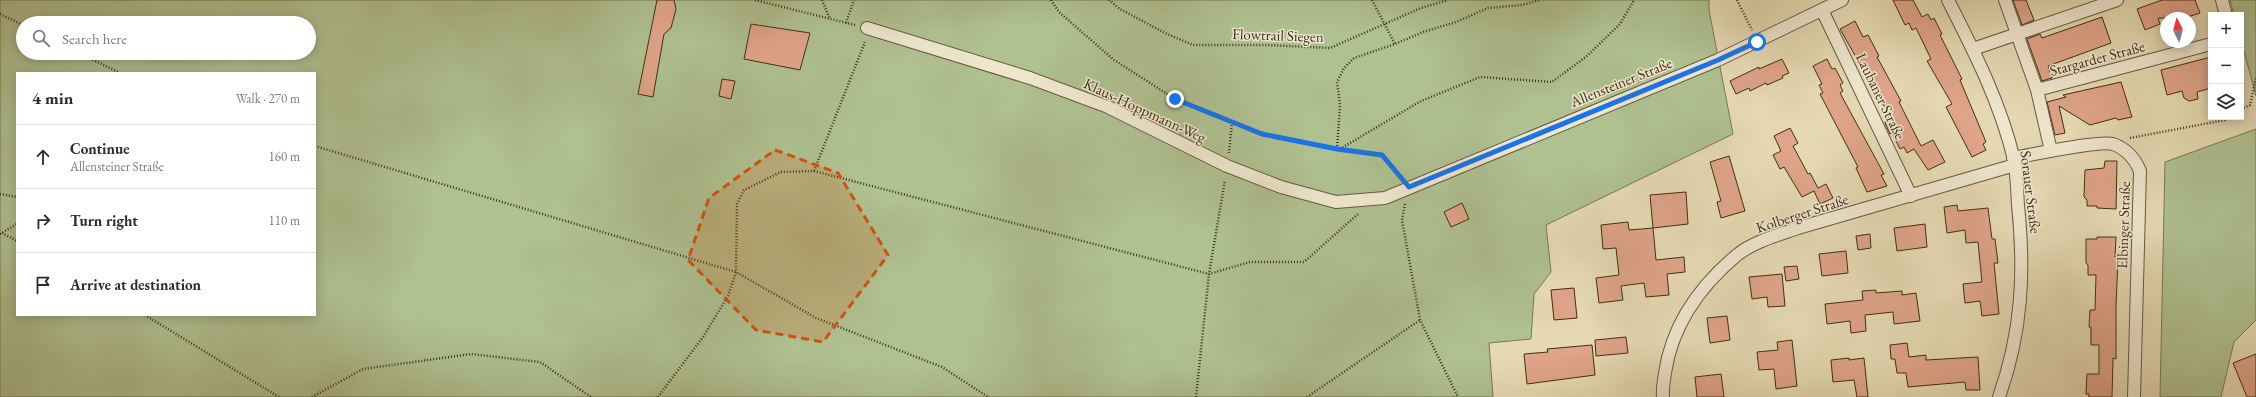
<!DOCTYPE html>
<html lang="en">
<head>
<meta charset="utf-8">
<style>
  body { margin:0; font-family:"EB Garamond",serif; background:#f7f7f7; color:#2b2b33 }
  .controls { position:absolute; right:12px; top:12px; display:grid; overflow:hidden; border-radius:0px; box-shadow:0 2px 10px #0003 }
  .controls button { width:36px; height:36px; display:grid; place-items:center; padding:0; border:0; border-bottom:1px solid #e1e1e2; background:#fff; color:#2b2b33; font:20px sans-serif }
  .compass { position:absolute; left:2160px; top:12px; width:36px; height:36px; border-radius:50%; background:#fff; box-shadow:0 2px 10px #0003; rotate:354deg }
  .stop { position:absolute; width:12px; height:12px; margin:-9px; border:3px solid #1a73e8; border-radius:50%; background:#fff }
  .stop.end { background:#1a73e8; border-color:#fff; box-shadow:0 1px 4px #0008 }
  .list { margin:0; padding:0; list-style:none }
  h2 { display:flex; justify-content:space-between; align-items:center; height:52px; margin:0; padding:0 16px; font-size:17px }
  h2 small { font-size:13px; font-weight:400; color:#7c7c81 }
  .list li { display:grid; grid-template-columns:26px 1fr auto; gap:12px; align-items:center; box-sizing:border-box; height:64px; padding:0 16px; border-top:1px solid #e1e1e2 }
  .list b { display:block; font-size:15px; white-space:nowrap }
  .list p { margin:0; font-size:13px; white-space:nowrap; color:#7c7c81 }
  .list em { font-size:13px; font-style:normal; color:#7c7c81 }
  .icon { flex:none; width:22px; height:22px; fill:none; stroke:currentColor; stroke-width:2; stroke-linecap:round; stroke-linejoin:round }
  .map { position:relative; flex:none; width:2256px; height:397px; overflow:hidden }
  .search { position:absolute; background:#fff; box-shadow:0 2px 10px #0003; left:16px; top:16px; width:300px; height:44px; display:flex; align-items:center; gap:10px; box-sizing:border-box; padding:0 14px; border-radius:22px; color:#7c7c81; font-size:15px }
  .panel { position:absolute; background:#fff; box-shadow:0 2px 10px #0003; left:16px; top:72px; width:300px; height:244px; border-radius:0px }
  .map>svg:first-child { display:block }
  .green { fill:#afc091; stroke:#787756; fill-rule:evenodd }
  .building { fill:#dfa489; stroke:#402e1a }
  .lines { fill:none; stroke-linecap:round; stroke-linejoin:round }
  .street-casing { stroke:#695940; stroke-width:14 }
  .path { stroke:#402e1a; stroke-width:2.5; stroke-dasharray:1 2; stroke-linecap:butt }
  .street { stroke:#eee6ce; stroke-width:12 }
  .route { stroke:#1a73e8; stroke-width:5 }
  .marked { fill:#cf530e; fill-opacity:0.2; stroke:#cf530e; stroke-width:3; stroke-dasharray:8 5; stroke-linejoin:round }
  .labels { text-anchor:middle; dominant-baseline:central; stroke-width:3; stroke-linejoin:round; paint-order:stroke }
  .street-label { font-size:15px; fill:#402e1a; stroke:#eee6ce }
</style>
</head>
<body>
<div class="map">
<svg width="2256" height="397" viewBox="0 0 2256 397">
  <rect width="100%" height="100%" fill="#e5d9b3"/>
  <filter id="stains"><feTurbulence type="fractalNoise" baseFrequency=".005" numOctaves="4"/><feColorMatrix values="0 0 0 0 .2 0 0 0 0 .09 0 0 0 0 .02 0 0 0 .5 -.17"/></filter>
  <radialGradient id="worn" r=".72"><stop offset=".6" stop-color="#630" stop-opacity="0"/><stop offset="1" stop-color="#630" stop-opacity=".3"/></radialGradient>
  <path class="green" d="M0 0H1709V10L1733 134 1546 225 1551 272 1534 294 1531 339 1489 343 1493 397H0ZM23 23H309V53H23ZM17 73H315V315H17Z
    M2230 0H2256V96L2241 40V15H2234Z
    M2256 129V320L2234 342 2221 397H2160L2165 162Z"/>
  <path class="building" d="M657 0H674L676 9 671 28 664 34 653 97 638 94Z
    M1893 0H1913L1922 17 1928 14 1931 20 1934 18 1942 34 1940 35 1962 79 1960 80 1986 142 1983 144 1986 150 1972 157 1946 107 1952 104 1927 61 1931 59 1916 28 1912 30 1909 23 1905 25Z
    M2013 0H2026L2034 20 2022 25Z
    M2162 0H2195L2200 13 2184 18H2158L2160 24 2145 30 2137 9Z
    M2102 17 2111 43 2048 66 2052 78 2042 81 2027 39 2040 34 2042 38Z
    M1855 21 1863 37 1868 35 1879 56 1877 57 1901 101 1899 102 1921 146 1933 140 1945 162 1928 170 1914 149 1907 153 1904 147 1900 149 1892 133 1890 134 1885 123 1889 115 1840 29Z
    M751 24 810 33 800 70 744 59Z
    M2211 57V88L2197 92 2198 99 2189 101 2184 98 2182 91 2167 95 2161 70Z
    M1782 59 1789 73 1782 76 1783 78 1767 85 1766 83 1750 91 1749 88 1736 94 1730 81 1759 67V69Z
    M1827 59 1832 69 1835 68 1843 83 1840 85 1843 91 1840 93 1884 174 1881 175 1887 186 1867 192 1856 168 1858 167 1820 94 1823 93 1819 85 1822 84 1813 66Z
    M722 79 735 81 731 99 719 96Z
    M2121 82 2132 117 2118 120 2116 118 2090 125 2059 106 2065 133 2055 135 2047 102 2066 97 2063 95Z
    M1790 128 1798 143 1793 146 1808 174 1810 173 1818 188 1826 184 1833 198 1820 204 1814 191 1802 197 1784 167 1780 169 1773 155 1781 151 1774 136Z
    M1729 156 1745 211 1721 218 1717 202 1721 201 1710 162Z
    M2105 161H2117L2116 209 2097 208V206H2087V200L2084 197 2085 170 2104 168Z
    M1686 192 1688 224 1653 228 1656 260 1684 257 1685 272 1667 274 1669 295 1646 297 1644 283 1621 286 1623 300 1599 303 1596 278 1619 275 1616 248 1603 249 1601 225 1628 222 1629 230 1653 228 1650 195Z
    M1462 203 1469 219 1451 227 1444 212Z
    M1957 205 1958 211 1988 208 1992 239H1995L1998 263H1994L1999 314 1982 316 1980 301 1965 303 1963 284 1982 282 1978 242 1966 243 1965 230 1947 233 1944 207Z
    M1925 224 1927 247 1897 251 1894 228Z
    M1870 234 1871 248 1858 250 1856 236Z
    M2097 237H2116L2115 257 2118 258 2116 307V359L2113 358 2112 397H2089V394H2086L2087 374H2099V345H2091V327H2089L2090 310H2095L2096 275H2088V265L2086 263V239H2097Z
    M1846 251 1848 273 1822 276 1819 254Z
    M1797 266 1799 279 1786 281 1784 267Z
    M1782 274 1785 306 1768 307 1767 297 1752 299 1749 277Z
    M1574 288 1577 318 1554 320 1551 290Z
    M1876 290V293L1902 291V295L1916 293 1920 321 1894 324 1893 312 1865 315 1866 331 1851 333 1850 321 1827 324 1825 304 1863 300 1862 291Z
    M1727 316 1730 340 1710 343 1707 318Z
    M1626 337 1628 353 1596 356 1595 340Z
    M1792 340 1797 386 1776 389 1774 369 1759 370 1757 352 1778 350 1777 342Z
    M1907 343 1909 357 1926 355V360L1978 357 1980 390H1966L1965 382 1908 387 1906 373H1897L1895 359H1891L1890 345Z
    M1592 345 1595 375 1527 384 1524 354 1548 352 1547 349Z
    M2256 354V397H2247L2233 363Z
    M1849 358V360L1864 358 1868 397H1857L1854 380 1833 382 1831 360Z
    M1721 374 1724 397H1697L1695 377Z"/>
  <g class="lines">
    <g class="street-casing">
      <path id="street" d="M1948 0C1974 51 2001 104 2014 160 2017 175 2017 190 2018 205 2025 273 2022 332 1999 397
        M2005 0 2037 90 2051 151
        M2222 0 2226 15
        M1822 10 1911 196
        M867 28 1030 78 1108 107 1227 166 1281 187 1336 202 1385 198 1718 60 1842 0
        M1973 49 2117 0
        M2037 90 2211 44
        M2013 158C2032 155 2099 140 2113 144 2127 149 2135 159 2140 171L2134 397
        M1663 397C1662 389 1664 381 1665 373 1672 325 1700 286 1737 255 1753 242 1778 235 1798 228L2015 165"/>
    </g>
    <path class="path" d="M755 0 855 25
      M822 0 830 19
      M1051 0 1059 12 1114 60 1175 99 1262 134 1337 149 1382 155 1400 177
      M1109 0 1120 9 1165 33 1193 45H1268L1330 48 1421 8 1448 0
      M1372 0 1395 44
      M1737 0 1752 30
      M0 14 23 25
      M846 23 854 0
      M79 53 120 73
      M2241 109 2250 105 2256 78
      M2130 138 2225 120 2229 117
      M315 146 736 272 816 318 942 367 988 397
      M1337 149 1340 105 1337 82 1344 68 1354 58 1395 44 1423 32 1456 22 1488 8 1522 5 1540 0
      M1340 149 1421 101 1480 77 1552 82 1587 56 1620 24 1634 0
      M1229 153 1232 122
      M814 171 865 42
      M0 194 17 197
      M1405 204 1402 220 1420 320 1458 397
      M2 233 17 241
      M0 234 17 224
      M145 315 279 397
      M312 397 363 369 471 354 540 362 591 397
      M658 397 703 337 728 296 736 272 737 204 744 190 781 172 814 171 1209 274 1250 262H1304L1358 214
      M1196 397 1209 274 1225 180
      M1307 397 1420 320"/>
    <use href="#street" class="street"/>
  </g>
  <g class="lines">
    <path class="route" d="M1175 99 1262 134 1337 149 1382 155 1409 187 1718 60 1757 42"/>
  </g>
  <path class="marked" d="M775 150 838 173 888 255 823 342 756 330 688 260 709 198Z"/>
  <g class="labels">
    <g class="street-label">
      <text transform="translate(1278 35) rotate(2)">Flowtrail Siegen</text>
      <text transform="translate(2097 58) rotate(-15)">Stargarder Straße</text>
      <text transform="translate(1621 82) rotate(-22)">Allensteiner Straße</text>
      <text transform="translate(1881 96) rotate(64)">Laubaner Straße</text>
      <text transform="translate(1145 110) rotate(25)">Klaus-Hoppmann-Weg</text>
      <text transform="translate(2031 192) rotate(83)">Sorauer Straße</text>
      <text transform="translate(1802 213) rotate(-18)">Kolberger Straße</text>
      <text transform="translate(2123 225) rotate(-88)">Elbinger Straße</text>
    </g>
  </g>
  <rect width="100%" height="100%" filter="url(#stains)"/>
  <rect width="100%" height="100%" fill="url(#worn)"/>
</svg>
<div class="controls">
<button>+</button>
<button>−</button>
<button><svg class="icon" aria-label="layers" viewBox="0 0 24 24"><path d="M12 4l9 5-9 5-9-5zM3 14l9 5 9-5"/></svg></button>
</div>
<svg class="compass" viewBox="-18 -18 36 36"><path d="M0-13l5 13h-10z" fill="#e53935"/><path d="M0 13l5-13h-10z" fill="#7c7c81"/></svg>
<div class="stop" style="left:1757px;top:42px"></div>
<div class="stop end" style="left:1175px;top:99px"></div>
<div class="search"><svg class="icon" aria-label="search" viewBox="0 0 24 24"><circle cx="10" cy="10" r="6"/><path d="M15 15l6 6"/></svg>Search here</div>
<section class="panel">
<h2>4 min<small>Walk · 270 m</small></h2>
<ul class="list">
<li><svg class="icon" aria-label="ahead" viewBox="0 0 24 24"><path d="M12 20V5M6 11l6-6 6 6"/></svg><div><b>Continue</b><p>Allensteiner Straße</p></div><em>160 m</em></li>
<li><svg class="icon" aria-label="right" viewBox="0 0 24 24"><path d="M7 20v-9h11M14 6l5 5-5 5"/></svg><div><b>Turn right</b></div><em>110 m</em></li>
<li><svg class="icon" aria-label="arrive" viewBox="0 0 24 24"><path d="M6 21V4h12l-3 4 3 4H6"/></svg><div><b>Arrive at destination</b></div></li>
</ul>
</section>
</div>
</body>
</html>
